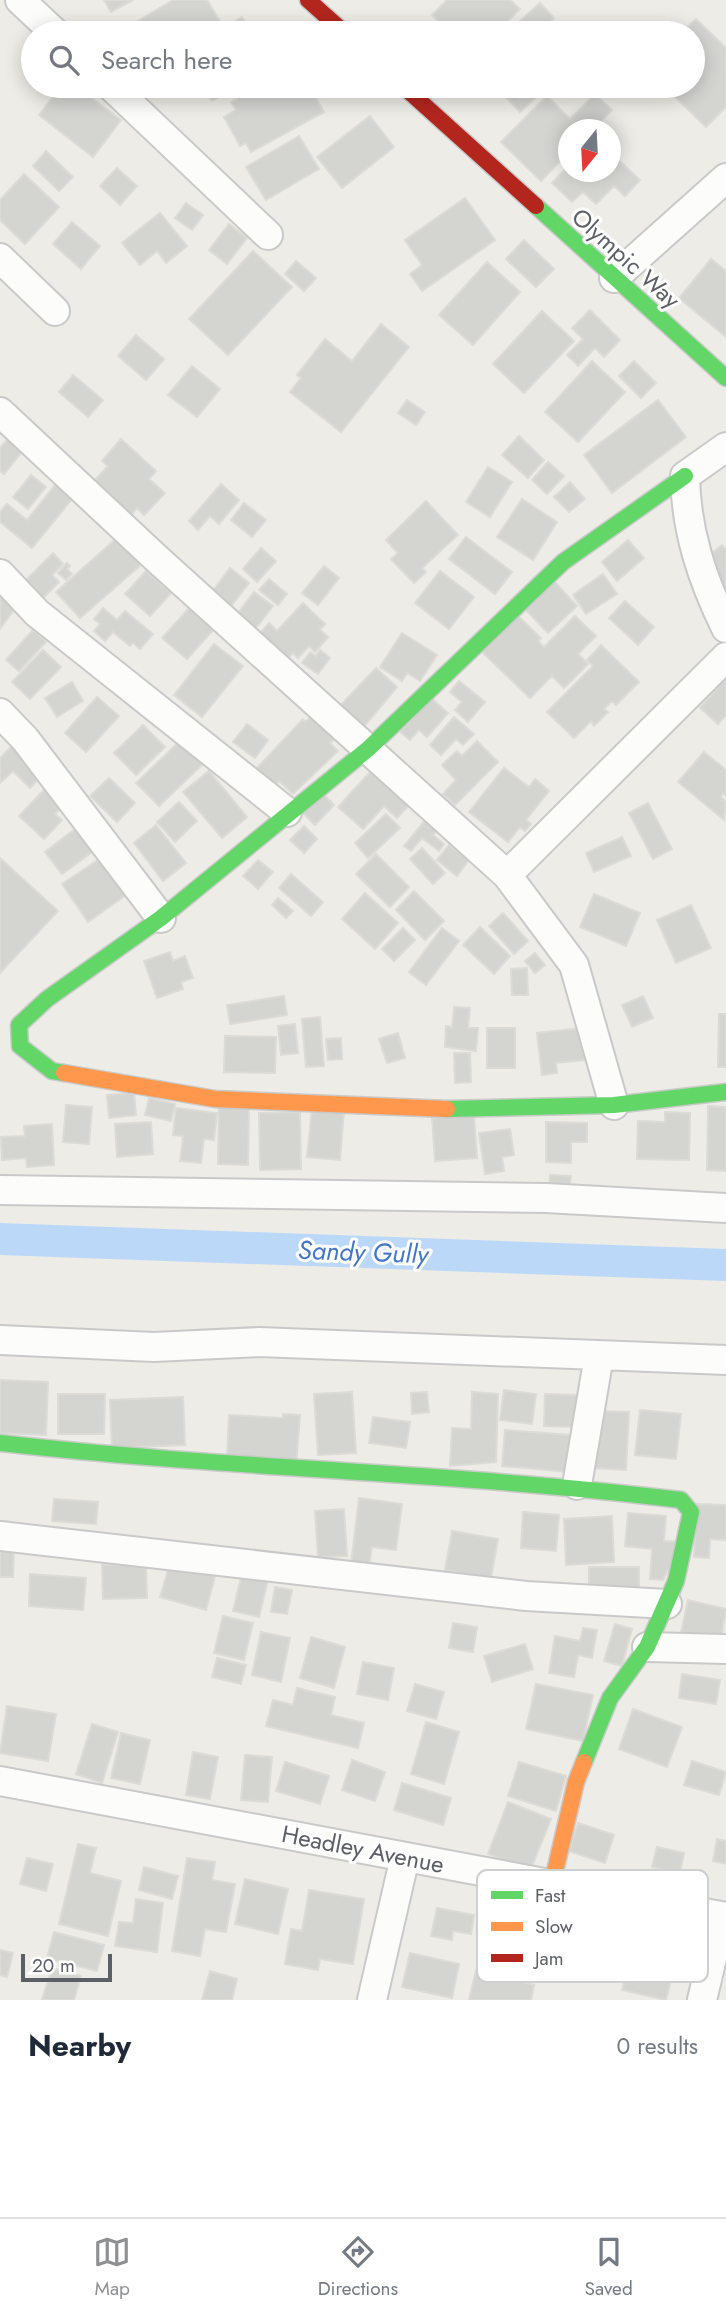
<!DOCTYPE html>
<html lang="en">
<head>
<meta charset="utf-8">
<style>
  body { margin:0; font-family:Jost,sans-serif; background:#f6f6f7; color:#1f2937 }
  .compass { position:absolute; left:558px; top:119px; width:63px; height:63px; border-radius:50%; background:#fff; box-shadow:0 4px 18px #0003; rotate:198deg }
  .scale { position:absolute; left:21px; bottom:18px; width:91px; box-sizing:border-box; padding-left:7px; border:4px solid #5c5f65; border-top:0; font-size:19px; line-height:24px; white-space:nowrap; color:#5c5f65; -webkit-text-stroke:5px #fff; paint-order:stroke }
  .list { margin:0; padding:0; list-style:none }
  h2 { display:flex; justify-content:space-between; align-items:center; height:91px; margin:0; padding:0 28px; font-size:30px }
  h2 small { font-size:23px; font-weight:400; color:#747a83 }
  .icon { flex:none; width:38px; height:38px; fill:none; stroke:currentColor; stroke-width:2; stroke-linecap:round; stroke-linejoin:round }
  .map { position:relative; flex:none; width:726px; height:2000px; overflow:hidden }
  .search { position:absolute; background:#fff; box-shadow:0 4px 18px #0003; left:21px; right:21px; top:21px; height:77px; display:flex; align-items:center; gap:18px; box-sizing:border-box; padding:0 24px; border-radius:38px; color:#747a83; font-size:26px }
  .sheet { height:217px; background:#fff }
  nav { display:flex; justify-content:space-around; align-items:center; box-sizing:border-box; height:98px; border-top:2px solid #e0e1e3; background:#fff; font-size:19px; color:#747a83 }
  nav a { display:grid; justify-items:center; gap:4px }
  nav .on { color:#8f9092 }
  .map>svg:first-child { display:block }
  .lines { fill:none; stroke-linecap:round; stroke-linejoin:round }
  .canal { stroke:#bbd8f8; stroke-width:32 }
  .building { fill:#d4d4d1; stroke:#dcdbd6; stroke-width:2 }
  .street-casing { stroke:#cac9c9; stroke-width:32 }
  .fast-casing { stroke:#c9cac9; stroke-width:19 }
  .slow-casing { stroke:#c9cac9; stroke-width:19 }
  .jam-casing { stroke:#c9cac9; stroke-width:19 }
  .street { stroke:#fcfcfb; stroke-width:28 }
  .fast { stroke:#63d668; stroke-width:16 }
  .slow { stroke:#ff974d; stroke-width:16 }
  .jam { stroke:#b3261e; stroke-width:16 }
  .labels { text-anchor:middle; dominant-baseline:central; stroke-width:6; stroke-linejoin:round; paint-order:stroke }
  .street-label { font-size:24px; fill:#5c5f65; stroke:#fff }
  .water-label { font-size:26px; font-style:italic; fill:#4376c7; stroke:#fff }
  .key { fill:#fff; stroke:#cecfd1; stroke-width:2 }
  .key-label { font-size:19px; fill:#5c5f65 }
</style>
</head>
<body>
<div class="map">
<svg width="726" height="2000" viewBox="0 0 726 2000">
  <rect width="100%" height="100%" fill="#edece7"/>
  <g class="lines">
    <path class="canal" d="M0 1239 726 1265"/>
  </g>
  <path class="building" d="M104 0H133L111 12Z
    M173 0H207L227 33H125L123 30Z
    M447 0H510L520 9 496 33H450L432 15Z
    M540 3 554 18 539 33H507Z
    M242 17 252 33H217Z
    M696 19 726 48V107L706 127 664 86H693V33H681Z
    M61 86H75L121 120 93 157 39 115Z
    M202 86H235L212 101Z
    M260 86H309L324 112 251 152 246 143 240 146 224 117 236 110 231 102Z
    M495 86H548L520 112Z
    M595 94 612 110 592 130H568V153L541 181 501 142 547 96 570 119Z
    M370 116 394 147 342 188 317 157Z
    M299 136 319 169 266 200 246 167Z
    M46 151 73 177 59 191 33 166Z
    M610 152 640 180 625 196 614 186 596 204 583 192 572 202 552 183 568 166V172H610Z
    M117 168 137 186 120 205 100 186Z
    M24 174 59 207 25 244 0 220V200Z
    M465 198 495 240 422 291 410 274 422 265 405 240Z
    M186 203 203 215 192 230 175 218Z
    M160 213 187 246 166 263 157 251 140 265 122 243Z
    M72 222 100 246 81 269 53 244Z
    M229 224 247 238 227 264 209 250Z
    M524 240 554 269 536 287 506 259Z
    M253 251 292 287 228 355 189 319Z
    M711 259 726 271V337L679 298Z
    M296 261 316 278 304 291 285 274Z
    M487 262 520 292 473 345 439 315Z
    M590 310 620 340 604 357 595 348 578 366 567 355 583 339 572 328Z
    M542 311 574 341 524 393 493 364Z
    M381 324 409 347 341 432 290 392 301 378 297 375 325 339 352 361Z
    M136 335 164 359 146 380 118 356Z
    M592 361 625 392 578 442 545 412Z
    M634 361 656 383 641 398 619 376Z
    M192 366 220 389 197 417 168 395Z
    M73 375 103 400 88 417 59 392Z
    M407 400 425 412 416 425 398 413Z
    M658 400 686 437 612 493 584 455Z
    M11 435 25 448 4 474 0 471V448Z
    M519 436 544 460 528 478 502 455Z
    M121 439 156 471 149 479 165 493 144 515 137 508 129 518 91 484 108 466 102 461Z
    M548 462 564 476 547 494 532 480Z
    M488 467 512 482 490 517 466 502Z
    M31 475 46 487 28 509 13 497Z
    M60 479 77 493 32 548 0 522V512L7 504 27 520Z
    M570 482 585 499 569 512 554 497Z
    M221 484 239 500 219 524 210 516 198 530 189 521Z
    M522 499 557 522 533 560 497 537Z
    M426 501 458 535 422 568 426 572 414 583 391 559 398 553 386 540Z
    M244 503 266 520 252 537 231 520Z
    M466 537 512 572 495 594 449 559Z
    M117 538 141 565 80 618 56 592Z
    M628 540 644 558 617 581 602 562Z
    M722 545 726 550V593L719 599 701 562Z
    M261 548 276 561 257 582 243 569Z
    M53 553 63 564 52 575 59 582 41 600 23 583Z
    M67 563 70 566 67 569 72 574 66 580 58 573Z
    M324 566 339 578 318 605 302 593Z
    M230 568 249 583 228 610 209 596Z
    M146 571 171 593 150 616 125 594Z
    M440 571 474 597 449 629 415 603Z
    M603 574 617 594 586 614 573 595Z
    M269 579 287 594 278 605 259 590Z
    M552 579 577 606 548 633 523 607Z
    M0 586 20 601 0 629Z
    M254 592 273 606 256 628 237 614Z
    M625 601 654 627 638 645 609 618Z
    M303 603 325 624 320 630 328 637 315 652 309 646 298 658 293 653 284 662 254 640 269 623 277 631Z
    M191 606 215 628 187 659 162 638Z
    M103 608 117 620 125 611 153 634 140 649 133 643 130 646 113 632 105 641 94 631 100 624 94 619Z
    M518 616 541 638 538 641 544 647 575 616 596 636 578 654 588 664 564 688 552 676 530 698 482 652Z
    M33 630 46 642 19 671 6 660Z
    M402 633 437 655 420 681 407 673 402 681 380 667Z
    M214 644 243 666 202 717 174 695Z
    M601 645 639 682 616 705 612 701 604 709 608 712 594 726 591 721 574 738 547 712 593 666 587 660Z
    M43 650 61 667 30 699 12 682Z
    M320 650 330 658 318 674 302 663 310 652 316 656Z
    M376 668 397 687 362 729 339 707Z
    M726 678V715L718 724 700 708Z
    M459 681 485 702 468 722 455 710 462 702 450 692Z
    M72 682 83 701 57 717 45 698Z
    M97 697 119 716 86 752 65 733Z
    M431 698 448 713 427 737 419 730 410 740 400 732Z
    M316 712 339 734 330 743 338 751 293 794 279 781 273 787 255 770 303 719 305 722Z
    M454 717 474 734 463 745 456 739 441 755 430 745Z
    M247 724 268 740 255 758 233 742Z
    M143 725 165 747 136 775 114 753Z
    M181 740 203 764 159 806 136 783Z
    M477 741 498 762 455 805 443 794 456 780 442 765 457 751 462 756Z
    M14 744 44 773 30 788 13 771 0 783V758Z
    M704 752 726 770V796L723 794 721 797 726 802 724 820 678 782Z
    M374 768 412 802 397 818 384 806 363 829 338 807Z
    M504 768 529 787 535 779 549 791 526 820 531 824 525 831 520 827 508 842 469 812Z
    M209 771 247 817 222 838 183 792Z
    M109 778 135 803 117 822 90 796Z
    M44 790 61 807 55 814 62 820 44 839 19 816Z
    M321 792 334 805 315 825 302 812Z
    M179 802 197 821 175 842 157 822Z
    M648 803 672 849 653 859 629 813Z
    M386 814 400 828 368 858 355 843Z
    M426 819 438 829 433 835 444 844 439 851 422 838 411 851 404 846Z
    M156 825 186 863 163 881 134 843Z
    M79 826 96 849 62 874 45 852Z
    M304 826 317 839 304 853 290 840Z
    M622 837 631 856 594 872 586 853Z
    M449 845 469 860 457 876 437 860Z
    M422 848 445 873 433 884 410 859Z
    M376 854 409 887 390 907 356 874Z
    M0 858 58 911 0 973Z
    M101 858 126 895 88 922 62 884Z
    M258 860 273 872 258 889 243 876Z
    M291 874 323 902 311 916 279 888Z
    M414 891 444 921 425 940 396 910Z
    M365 893 398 923 375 949 342 919Z
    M594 894 640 913 626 946 580 927Z
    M278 898 293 911 286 918 272 905Z
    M691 905 711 948 676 963 657 920Z
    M503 913 528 941 514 954 489 926Z
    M480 927 510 956 494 974 463 945Z
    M403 928 415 940 394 961 382 949Z
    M442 928 459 941 426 985 409 972Z
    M170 952 173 961 185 956 193 978 181 982 183 989 157 998 144 961Z
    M535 953 545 965 535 973 525 961Z
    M527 968 528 995H512L511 969Z
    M284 996 287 1015 230 1024 227 1005Z
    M643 996 653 1018 632 1027 622 1005Z
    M454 1007 470 1008 468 1028H478L476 1051 445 1047 446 1026 452 1027Z
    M719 1014H726V1067H718Z
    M320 1017 324 1066 306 1067 302 1019Z
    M295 1024 298 1053 281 1055 278 1026Z
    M487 1028H515V1068H487Z
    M582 1028 585 1060 556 1063 557 1073 542 1075 537 1033Z
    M398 1033 405 1058 387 1063 379 1039Z
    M225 1036 276 1037 275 1073 224 1072Z
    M341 1038 342 1059 328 1060 326 1039Z
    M454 1053H470L471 1082 455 1083Z
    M134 1093 136 1115 109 1118 107 1095Z
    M149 1098 175 1104 171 1121 145 1115Z
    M66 1105 92 1107 89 1144 63 1142Z
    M708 1106 726 1107V1171L707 1170Z
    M219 1107 249 1108 248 1165 218 1164Z
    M176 1108 217 1113 214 1140 204 1139 201 1163 180 1161 183 1136 173 1135Z
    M312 1108 344 1111 340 1160 307 1157Z
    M300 1112 301 1169 260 1170 259 1113Z
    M665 1112 690 1113 689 1160 637 1159 638 1121 665 1122Z
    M474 1116 477 1158 435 1161 432 1118Z
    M151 1122 153 1154 117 1157 115 1124Z
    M546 1122 587 1123V1142H571V1163L546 1162Z
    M52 1124 54 1165 27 1167 26 1158 2 1160 1 1137 25 1136 24 1126Z
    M510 1129 514 1155 502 1157 504 1171 485 1174 479 1133Z
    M550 1175 571 1176 569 1191 549 1190Z
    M0 1380 48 1382 46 1435 0 1433Z
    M504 1390 536 1394 532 1424 500 1420Z
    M352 1392 356 1453 318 1455 314 1394Z
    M427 1392 429 1412 412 1414 411 1393Z
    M472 1392 498 1394 496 1462 450 1466 452 1428 471 1429Z
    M58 1394H105L104 1434H58Z
    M545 1394 581 1395 580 1427 544 1426Z
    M183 1397 185 1445 112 1448 110 1400Z
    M640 1410 681 1414 676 1459 635 1455Z
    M595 1411 629 1412 626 1470 592 1468Z
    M283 1414 300 1415 296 1466 227 1457 229 1415 283 1418Z
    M373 1417 410 1422 406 1448 369 1443Z
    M505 1430 571 1435 568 1472 502 1466Z
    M359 1498 402 1504 396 1550 372 1547 369 1566 351 1564Z
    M54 1499 98 1502 96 1524 52 1521Z
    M697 1504 726 1505V1540L710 1539 709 1558 694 1557Z
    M344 1509 347 1556 318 1557 315 1511Z
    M523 1512 559 1515 556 1551 521 1548Z
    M628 1513 666 1516 664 1541 682 1542 663 1580 650 1579 652 1549 625 1546Z
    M612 1516 614 1562 566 1565 564 1519Z
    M452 1531 498 1539 491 1578 445 1570Z
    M0 1548 14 1549 13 1577H0Z
    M170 1563 215 1576 206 1610 160 1597Z
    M102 1565H146L147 1598 103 1599Z
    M589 1567H639V1590H589Z
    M242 1573 268 1580 259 1617 233 1611Z
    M30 1574 86 1578 83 1610 29 1606Z
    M275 1587 292 1590 287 1614 271 1612Z
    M688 1600 726 1609 720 1646 680 1637Z
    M223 1616 253 1623 244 1660 214 1653Z
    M453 1623 477 1627 473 1652 449 1648Z
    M615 1624 632 1629 622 1666 604 1661Z
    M583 1628 597 1630 592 1658 578 1655 574 1677 549 1673 555 1636 580 1641Z
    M261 1632 290 1638 281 1682 252 1675Z
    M311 1637 345 1647 334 1688 300 1678Z
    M525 1644 533 1669 492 1682 484 1656Z
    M217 1658 246 1665 241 1684 212 1677Z
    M363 1662 394 1668 388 1700 357 1694Z
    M682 1674 720 1680 716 1704 679 1698Z
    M415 1684 444 1692 436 1719 407 1711Z
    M536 1684 593 1695 583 1741 526 1729Z
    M297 1688 335 1697 331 1715 364 1723 358 1748 266 1726 273 1700 293 1705Z
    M7 1706 56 1714 48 1761 0 1753Z
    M633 1709 682 1727 667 1767 619 1749Z
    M426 1722 459 1732 444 1784 411 1774Z
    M92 1724 118 1732 102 1783 76 1774Z
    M121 1733 150 1740 140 1784 111 1778Z
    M193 1752 218 1757 210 1799 186 1795Z
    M245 1755 272 1757 268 1802 241 1800Z
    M352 1760 385 1772 375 1801 342 1790Z
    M692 1761 726 1772 719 1795 684 1785Z
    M285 1762 329 1776 320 1804 276 1791Z
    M519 1762 566 1776 556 1811 508 1796Z
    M402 1783 451 1798 443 1825 394 1810Z
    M508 1802 551 1819 530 1871 488 1854Z
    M578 1823 614 1835 605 1863 569 1851Z
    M717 1839 726 1841V1864L713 1861Z
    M78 1844 96 1848 90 1873 121 1881 108 1936 59 1924Z
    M657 1847 684 1853 680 1873 652 1867Z
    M27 1858 53 1864 46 1891 20 1884Z
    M187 1858 215 1862 212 1880 235 1884 226 1932 205 1929 200 1956 172 1951Z
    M144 1867 178 1876 172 1899 139 1890Z
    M245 1879 288 1889 278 1934 235 1924Z
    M309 1890 364 1899 353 1964 320 1959 318 1970 285 1964 291 1929 302 1931Z
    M136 1899 163 1903 157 1952 115 1946 119 1922 133 1923Z
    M437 1908 474 1915 471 1934 453 1931 452 1940 431 1936Z
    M54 1932 104 1945 97 1971 47 1958Z
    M637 1934 680 1945 666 2000 622 1990Z
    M0 1950 13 1953 7 1977 0 1975Z
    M410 1953 459 1964 452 1998 402 1987Z
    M52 1968 81 1976 74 2000H42Z
    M476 1970 534 1985 531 2000H469Z
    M210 1971 237 1979 232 2000H202Z"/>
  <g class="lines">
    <g class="street-casing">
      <path id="street" d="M20 0 55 33
        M111 86 268 235
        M0 258 55 311
        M614 278 726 178
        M0 412 156 558 507 875
        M726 447 685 476C686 531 702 579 726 628
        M0 574 37 613 287 812
        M0 713 25 739 161 918
        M614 1105 574 965 507 875 726 657
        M0 1190 546 1198 726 1208
        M0 1340 154 1347 259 1342 726 1360
        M577 1485 599 1356
        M0 1536 526 1596 667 1604
        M647 1647 726 1649
        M0 1781 726 1917
        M372 2000 405 1857
        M702 2000 722 1916"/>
    </g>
    <g class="fast-casing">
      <path id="fast" d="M536 206 726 378
        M64 1073 52 1071 20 1046 19 1025 47 999 161 918 368 749 563 562 685 476
        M447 1109 614 1105 726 1092
        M0 1443C226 1469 455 1472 681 1500L691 1512 676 1581 647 1647 610 1698 584 1762"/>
    </g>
    <g class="slow-casing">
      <path id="slow" d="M64 1073 215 1099 447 1109
        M552 1884 576 1782 584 1762"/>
    </g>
    <g class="jam-casing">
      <path id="jam" d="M308 0 345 33
        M403 86 536 206"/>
    </g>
    <use href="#street" class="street"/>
    <use href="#fast" class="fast"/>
    <use href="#slow" class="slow"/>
    <use href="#jam" class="jam"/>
  </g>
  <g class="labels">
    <g class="street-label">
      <text transform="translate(626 258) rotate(42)">Olympic Way</text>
      <text transform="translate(363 1849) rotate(11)">Headley Avenue</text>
    </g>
    <g class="water-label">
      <text transform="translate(363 1252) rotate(2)">Sandy Gully</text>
    </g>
  </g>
  <rect x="477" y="1870" width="231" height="112" rx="10" class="key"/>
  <rect x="491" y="1891" width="32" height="8" fill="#63d668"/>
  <rect x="491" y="1922" width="32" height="9" fill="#ff974d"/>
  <rect x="491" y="1954" width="32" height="8" fill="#b3261e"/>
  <g class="key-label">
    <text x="535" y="1902">Fast</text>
    <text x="535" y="1933">Slow</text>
    <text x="535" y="1965">Jam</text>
  </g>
</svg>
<svg class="compass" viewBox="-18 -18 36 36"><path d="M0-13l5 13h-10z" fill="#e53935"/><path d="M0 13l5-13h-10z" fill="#747a83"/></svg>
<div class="scale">20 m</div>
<div class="search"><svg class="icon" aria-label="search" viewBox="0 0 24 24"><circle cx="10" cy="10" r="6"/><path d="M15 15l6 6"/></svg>Search here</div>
</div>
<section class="sheet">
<h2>Nearby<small>0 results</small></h2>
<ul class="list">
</ul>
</section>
<nav>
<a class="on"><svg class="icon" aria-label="map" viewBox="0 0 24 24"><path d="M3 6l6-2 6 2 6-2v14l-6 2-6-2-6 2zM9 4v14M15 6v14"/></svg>Map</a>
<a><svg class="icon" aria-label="directions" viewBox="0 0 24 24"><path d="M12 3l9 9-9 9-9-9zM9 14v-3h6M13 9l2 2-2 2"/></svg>Directions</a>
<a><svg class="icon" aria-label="saved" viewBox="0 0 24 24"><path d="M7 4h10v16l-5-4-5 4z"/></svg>Saved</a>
</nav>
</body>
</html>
